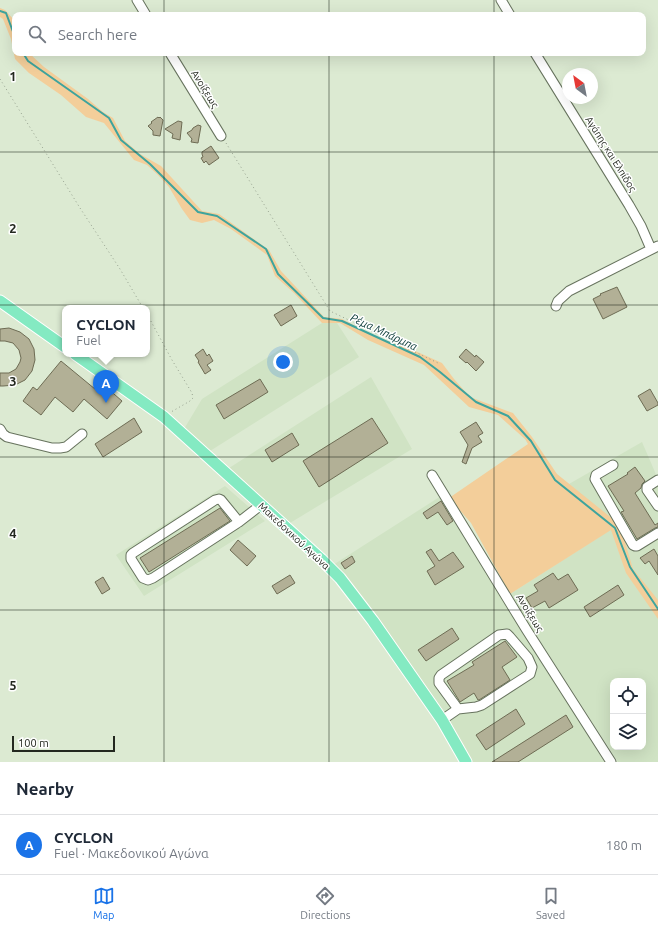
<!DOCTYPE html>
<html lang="en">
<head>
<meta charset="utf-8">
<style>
  body { margin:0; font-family:Ubuntu,sans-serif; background:#f2f2f3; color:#1f2937 }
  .controls { position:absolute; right:12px; bottom:12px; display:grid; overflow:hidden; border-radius:8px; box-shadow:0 4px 16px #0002 }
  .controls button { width:36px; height:36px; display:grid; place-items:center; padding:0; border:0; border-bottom:1px solid #e0e1e3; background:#fff; color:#1f2937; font:20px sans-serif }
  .compass { position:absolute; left:562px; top:68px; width:36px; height:36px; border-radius:50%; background:#fff; box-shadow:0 4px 16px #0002; rotate:328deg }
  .scale { position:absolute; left:12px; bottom:10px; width:103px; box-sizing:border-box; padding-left:4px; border:2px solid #23281f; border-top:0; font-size:11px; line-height:14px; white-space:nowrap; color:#23281f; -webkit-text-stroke:3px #fff; paint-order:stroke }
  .you { position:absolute; left:283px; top:362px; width:14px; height:14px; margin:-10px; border:3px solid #fff; border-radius:50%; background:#1a73e8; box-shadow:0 0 0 6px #1a73e833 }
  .badge { display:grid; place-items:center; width:26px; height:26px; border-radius:50%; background:#1a73e8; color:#fff; font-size:13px; font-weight:700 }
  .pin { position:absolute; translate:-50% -33px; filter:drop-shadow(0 1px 2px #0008) }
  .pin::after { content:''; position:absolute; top:21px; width:14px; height:12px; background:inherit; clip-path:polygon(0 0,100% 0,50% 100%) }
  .popup { position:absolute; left:62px; top:305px; width:88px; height:52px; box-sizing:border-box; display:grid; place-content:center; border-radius:8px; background:#fff; filter:drop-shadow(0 1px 3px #0005); font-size:13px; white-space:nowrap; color:#747a83 }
  .popup b { font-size:15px; color:#1f2937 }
  .popup::after { content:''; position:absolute; left:50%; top:100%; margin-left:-8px; border:8px solid transparent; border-top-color:#fff }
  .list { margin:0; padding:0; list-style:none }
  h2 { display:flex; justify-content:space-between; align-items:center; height:52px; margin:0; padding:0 16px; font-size:17px }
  h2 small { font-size:13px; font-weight:400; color:#747a83 }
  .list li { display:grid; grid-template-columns:26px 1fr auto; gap:12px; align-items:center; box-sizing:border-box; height:60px; padding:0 16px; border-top:1px solid #e0e1e3 }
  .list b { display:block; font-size:15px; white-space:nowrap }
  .list p { margin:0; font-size:13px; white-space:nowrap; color:#747a83 }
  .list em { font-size:13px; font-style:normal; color:#747a83 }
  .icon { flex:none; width:22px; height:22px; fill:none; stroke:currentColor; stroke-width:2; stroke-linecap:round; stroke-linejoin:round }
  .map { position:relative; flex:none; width:658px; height:762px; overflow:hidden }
  .search { position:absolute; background:#fff; box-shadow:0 4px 16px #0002; left:12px; right:12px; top:12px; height:44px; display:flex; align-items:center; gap:10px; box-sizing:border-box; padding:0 14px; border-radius:8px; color:#747a83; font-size:15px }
  .sheet { height:112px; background:#fff }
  nav { display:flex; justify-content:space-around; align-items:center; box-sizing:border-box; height:56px; border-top:1px solid #e0e1e3; background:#fff; font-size:11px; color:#747a83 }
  nav a { display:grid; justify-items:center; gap:2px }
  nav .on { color:#1a73e8 }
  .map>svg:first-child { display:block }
  .built { fill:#d0e3c4; fill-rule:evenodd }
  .green { fill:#f3ce9a }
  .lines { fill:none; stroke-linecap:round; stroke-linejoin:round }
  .stream { stroke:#3ea49d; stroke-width:2 }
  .building { fill:#b2b096; stroke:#6e6c54 }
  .minor-casing { stroke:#67735e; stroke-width:11 }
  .major-casing { stroke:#fff; stroke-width:13 }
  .path { stroke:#96a18f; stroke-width:1; stroke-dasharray:1 3; stroke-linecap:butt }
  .minor { stroke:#fff; stroke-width:9 }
  .major { stroke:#84eac2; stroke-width:11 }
  .grid { fill:none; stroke:#23281f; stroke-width:1; stroke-opacity:0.55 }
  .labels { text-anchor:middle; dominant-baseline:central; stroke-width:3; stroke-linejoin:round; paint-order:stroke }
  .street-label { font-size:10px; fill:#23281f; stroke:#fff }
  .water-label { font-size:11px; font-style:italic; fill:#063734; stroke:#fff }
  .grid-label { font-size:13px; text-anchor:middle; font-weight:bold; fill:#23281f; stroke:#fff; stroke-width:3; stroke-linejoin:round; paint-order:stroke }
</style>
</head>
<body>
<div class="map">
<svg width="658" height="762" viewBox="0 0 658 762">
  <rect width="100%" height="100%" fill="#dcead2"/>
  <path class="built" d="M322 323H337L359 357 210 451 184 429 202 399Z
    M371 377 412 449 290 523 226 470Z
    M642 442 658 479V762H618L510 594 610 530 569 484ZM613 681H643V747H613Z
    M225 486 265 521 144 596 116 555Z
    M441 496 604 762H469L333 565Z"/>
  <path class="green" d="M0 8 5 10 15 21V53H29L44 67 88 99 103 112 113 118 125 141 140 154 161 166 202 211 219 214 269 250 281 271 324 317 342 319 378 338 413 350 442 363 454 379 470 397 513 413 532 437 557 474 614 520 622 532 633 569 658 600V619L626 573 611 530 510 594 471 523 449 498 528 444 525 439 498 415 469 407 424 365 368 340 340 323H322L294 293 275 276 267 255 231 229 214 220 202 223 190 220 182 209 169 187 158 175 147 165 134 160 104 123 86 117 61 95 29 73 15 59 11 39 3 19 0 17Z"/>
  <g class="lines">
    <path class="stream" d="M0 11 6 13 15 37
      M23 53 28 61 109 118 121 140 150 164 198 212 217 216 266 249 278 274 323 318 342 321 420 357 440 372 476 402 508 416 531 441 555 480 615 528 630 567 658 609"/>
  </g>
  <path class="building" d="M158 117 159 118 160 117 163 120 160 136 153 135V131L148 126 152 123 151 122Z
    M178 121 182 122 180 140 172 138 173 134 165 129Z
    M198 125 201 126 198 143 191 142 192 139 187 133 192 130 193 128Z
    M211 146 219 158 209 165 206 161 204 163 201 158 203 157 202 154V152Z
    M617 287 627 307 603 319 593 299 601 295 600 294Z
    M291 305 297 316 281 326 274 315Z
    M9 328 20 332 29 339 34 349 35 360 32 371 25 380 15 385 3 386H0V373H9L16 369 20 362 21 358 19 350 13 343 5 341H0V329Z
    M203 349 207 356 209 354 213 361 207 365 211 370 205 374 198 362 199 361 195 355Z
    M466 349 475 357 476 355 484 362 476 371 467 362 466 363 459 357Z
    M61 361 101 394 106 387 122 401 107 419 84 399 73 412 55 397 41 415 23 401 33 387 37 390Z
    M260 379 268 392 224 419 216 405Z
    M650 389 658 403V405L647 411 638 396Z
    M134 418 142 432 103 457 95 444Z
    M372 418 388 443 319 487 303 461Z
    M476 422 483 433 478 436 482 442 472 448 466 464 462 462 468 445 460 432Z
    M292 433 299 445 272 462 265 450Z
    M635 467 645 481 642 484 641 488 635 493 655 525 658 523V527L655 528 637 539 621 512 624 511 608 486 628 474 627 473Z
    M441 501 453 521 447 525 438 512 427 519 423 513Z
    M220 508 230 521 149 572 140 558Z
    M238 540 256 556 247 566 230 550Z
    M431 549 439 561 453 552 464 567 435 585 427 571 435 566 426 552Z
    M654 549 658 556V575L649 561 645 564 640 558Z
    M352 556 355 562 345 569 341 563Z
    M553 573 558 580 568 574 578 590 549 608 545 601 532 608 526 598 538 591 534 585Z
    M290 575 295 583 277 594 272 586Z
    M103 577 110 589 102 594 95 582Z
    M618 585 624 595 590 617 584 607Z
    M452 628 459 639 426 661 418 650Z
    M505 641 517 657 502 667 510 680 479 700H478L474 693 460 702 447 681 474 665 472 662Z
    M516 709 525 724 486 750 476 735Z
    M566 715 573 727 518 762H492Z"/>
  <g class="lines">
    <g class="minor-casing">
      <path id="minor" d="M137 0 146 15
        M501 0 510 15
        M170 53 221 136
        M535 53 629 205 641 226 651 249
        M556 306 558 301 569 291 658 246
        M0 429 3 434 7 437 52 448H60L66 447 82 434
        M613 465 596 475 595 479 633 545 635 546H637L658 533
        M432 475 526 629 611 762
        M658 480 647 487V490L658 506
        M239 522 221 500 219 499 215 500 133 553 131 555V559L143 578 148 580 153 578 239 522 261 505
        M442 720 458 709 476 707 482 705 530 674 532 667 528 658 510 637 507 634 499 635 441 675 439 678V683L458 709"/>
    </g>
    <g class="major-casing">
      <path id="major" d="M0 301 65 347
        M75 354 164 417 321 559 340 578 373 621 442 720 466 762"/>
    </g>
    <path class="path" d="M0 79 80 208 120 269 143 308
      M226 143 330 311 438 363
      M147 314 172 360 192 393 193 398 190 401 171 412"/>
    <use href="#minor" class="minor"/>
    <use href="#major" class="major"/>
  </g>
  <path class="grid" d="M164 0V15M329 0V15M494 0V15M164 53V762M329 53V762M494 53V762M0 152H658M0 305H658M0 457H658M0 610H658"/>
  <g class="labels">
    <g class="street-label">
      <text transform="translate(205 89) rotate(58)">Ανοίξεως</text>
      <text transform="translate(611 154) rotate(58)">Αγάπης και Ελπίδος</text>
      <text transform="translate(294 536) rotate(43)">Μακεδονικού Αγώνα</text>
      <text transform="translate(530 613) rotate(58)">Ανοίξεως</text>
    </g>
    <g class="water-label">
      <text transform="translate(384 332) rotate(25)">Ρέμα Μπάρμπα</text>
    </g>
  </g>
  <g class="grid-label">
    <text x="13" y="81">1</text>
    <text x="13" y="233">2</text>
    <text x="13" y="386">3</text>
    <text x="13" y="538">4</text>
    <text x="13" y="690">5</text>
  </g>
</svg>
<div class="controls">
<button><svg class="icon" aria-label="locate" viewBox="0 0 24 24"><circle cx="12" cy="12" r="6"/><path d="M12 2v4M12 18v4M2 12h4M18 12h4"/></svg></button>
<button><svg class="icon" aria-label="layers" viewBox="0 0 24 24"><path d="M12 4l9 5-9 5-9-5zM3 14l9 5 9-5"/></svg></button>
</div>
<svg class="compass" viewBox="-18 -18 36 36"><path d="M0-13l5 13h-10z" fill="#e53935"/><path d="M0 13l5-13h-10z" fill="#747a83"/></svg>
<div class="scale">100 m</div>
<div class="you"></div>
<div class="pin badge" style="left:106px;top:403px">A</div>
<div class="popup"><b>CYCLON</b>Fuel</div>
<div class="search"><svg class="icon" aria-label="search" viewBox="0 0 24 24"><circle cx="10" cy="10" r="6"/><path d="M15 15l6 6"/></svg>Search here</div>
</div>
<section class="sheet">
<h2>Nearby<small></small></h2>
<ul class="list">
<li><span class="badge">A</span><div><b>CYCLON</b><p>Fuel · Μακεδονικού Αγώνα</p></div><em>180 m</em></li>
</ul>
</section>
<nav>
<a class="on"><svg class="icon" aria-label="map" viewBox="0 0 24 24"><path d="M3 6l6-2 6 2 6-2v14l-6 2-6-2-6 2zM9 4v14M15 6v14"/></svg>Map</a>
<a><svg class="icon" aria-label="directions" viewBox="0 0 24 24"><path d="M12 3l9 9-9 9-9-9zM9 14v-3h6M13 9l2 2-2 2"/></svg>Directions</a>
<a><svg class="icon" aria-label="saved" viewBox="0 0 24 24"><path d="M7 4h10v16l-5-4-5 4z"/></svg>Saved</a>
</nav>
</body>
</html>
